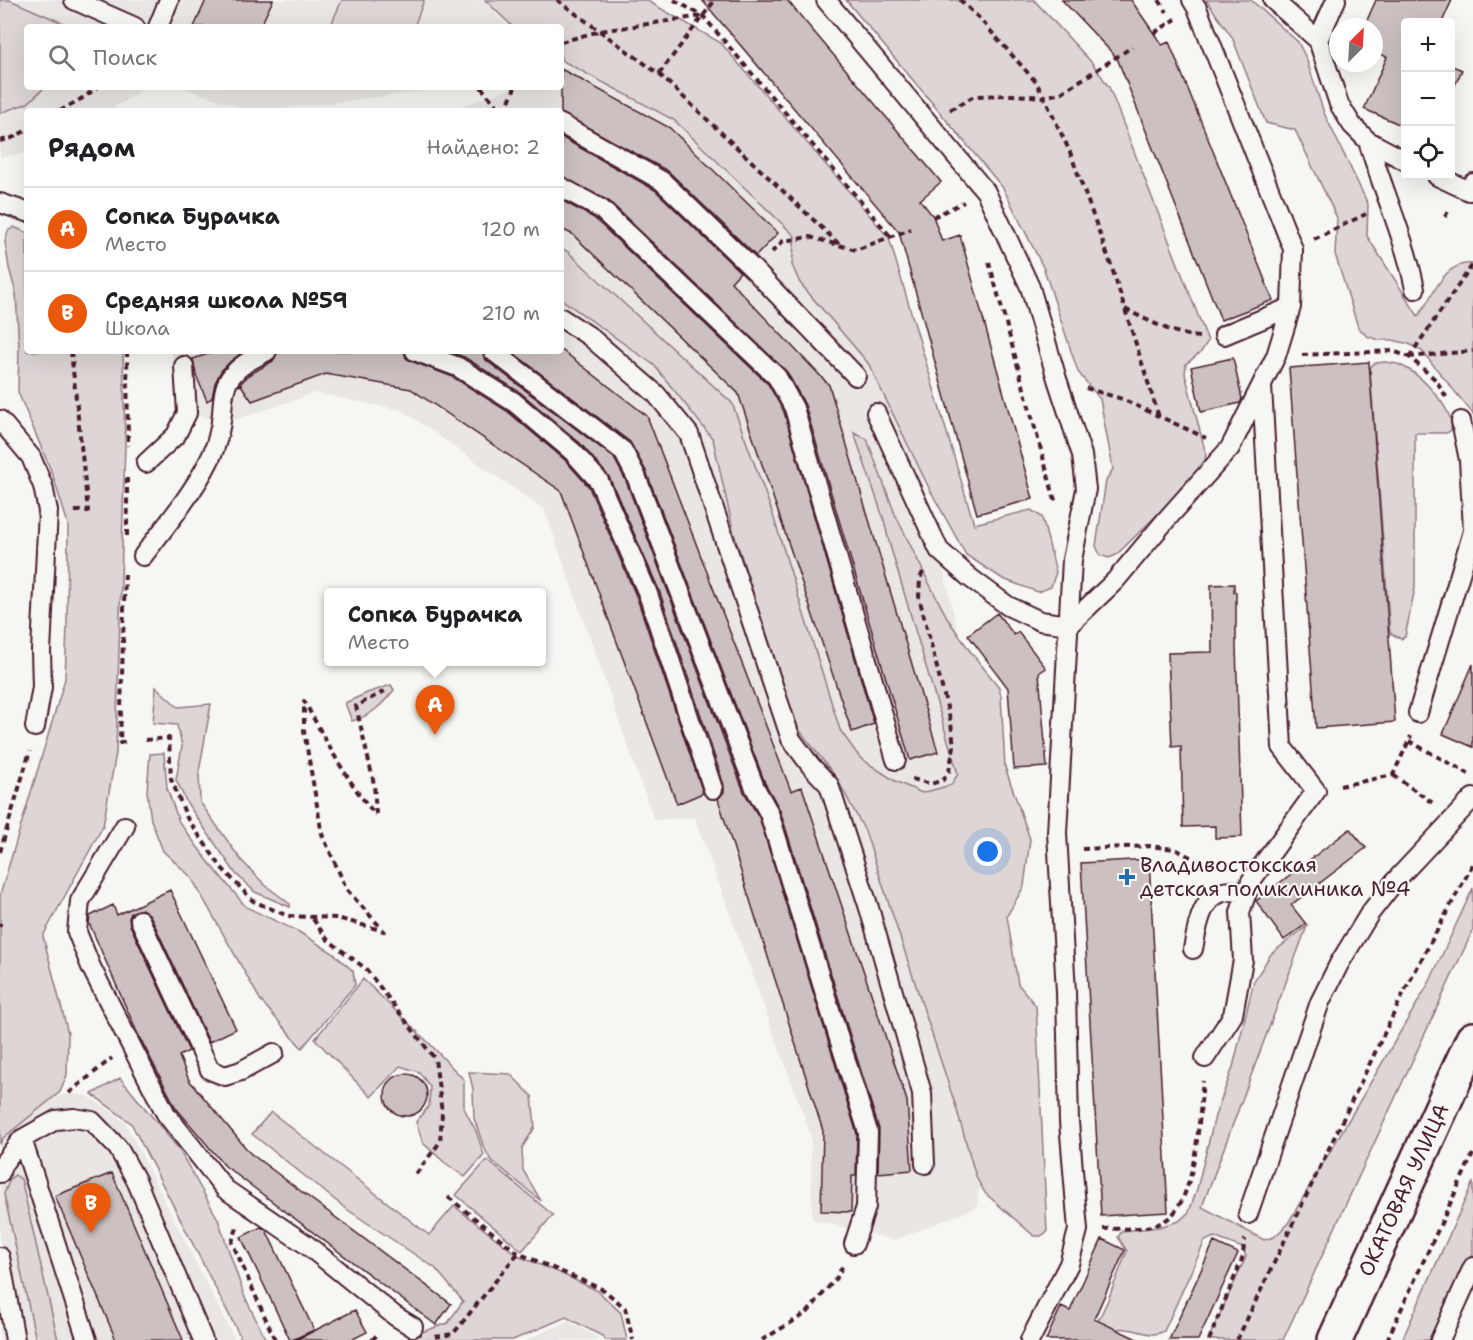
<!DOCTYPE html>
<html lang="ru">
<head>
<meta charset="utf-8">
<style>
  body { margin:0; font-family:"Shantell Sans",sans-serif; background:#f6f6f6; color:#202124 }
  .controls { position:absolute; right:18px; top:18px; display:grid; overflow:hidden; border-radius:6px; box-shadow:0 6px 24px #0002 }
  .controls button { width:54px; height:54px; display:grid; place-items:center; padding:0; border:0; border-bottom:2px solid #e0e0e0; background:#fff; color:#202124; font:30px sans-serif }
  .compass { position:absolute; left:1329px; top:18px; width:54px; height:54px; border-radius:50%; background:#fff; box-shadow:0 6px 24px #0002; rotate:24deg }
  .you { position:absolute; left:988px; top:852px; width:21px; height:21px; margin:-15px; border:4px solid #fff; border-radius:50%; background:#1a73e8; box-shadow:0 0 0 9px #1a73e833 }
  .badge { display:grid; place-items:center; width:39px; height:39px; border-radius:50%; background:#ea580c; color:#fff; font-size:20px; font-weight:700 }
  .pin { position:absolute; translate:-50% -50px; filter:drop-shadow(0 2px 3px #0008) }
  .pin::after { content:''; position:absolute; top:32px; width:21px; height:18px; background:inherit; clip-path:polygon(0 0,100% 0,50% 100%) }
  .popup { position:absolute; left:324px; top:588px; width:222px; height:78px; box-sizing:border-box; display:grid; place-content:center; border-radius:6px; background:#fff; filter:drop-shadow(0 2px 4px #0005); font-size:20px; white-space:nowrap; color:#757577 }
  .popup b { font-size:22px; color:#202124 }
  .popup::after { content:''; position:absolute; left:50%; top:100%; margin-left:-12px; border:12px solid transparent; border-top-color:#fff }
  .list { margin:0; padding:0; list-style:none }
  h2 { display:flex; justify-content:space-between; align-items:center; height:78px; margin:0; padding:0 24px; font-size:26px }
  h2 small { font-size:20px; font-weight:400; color:#757577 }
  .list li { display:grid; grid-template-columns:39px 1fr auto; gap:18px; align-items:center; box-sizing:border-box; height:84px; padding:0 24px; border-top:2px solid #e0e0e0 }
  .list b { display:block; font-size:22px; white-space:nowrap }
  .list p { margin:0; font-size:20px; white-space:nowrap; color:#757577 }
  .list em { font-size:20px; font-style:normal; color:#757577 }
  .icon { flex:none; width:33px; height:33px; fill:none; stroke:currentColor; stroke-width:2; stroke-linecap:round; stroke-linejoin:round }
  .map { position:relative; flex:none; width:1473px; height:1340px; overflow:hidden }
  .search { position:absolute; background:#fff; box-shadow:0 6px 24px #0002; left:24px; top:24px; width:540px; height:66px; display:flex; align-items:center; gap:15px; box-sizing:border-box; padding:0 21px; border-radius:6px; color:#757577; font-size:22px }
  .panel { position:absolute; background:#fff; box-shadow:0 6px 24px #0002; left:24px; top:108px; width:540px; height:246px; border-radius:6px }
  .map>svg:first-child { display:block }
  .built { fill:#e9e6e3 }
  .green { fill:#ddd6d5; stroke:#947a80; stroke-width:1.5 }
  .building { fill:#ccc1c0; stroke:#4a1f2b; stroke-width:1.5 }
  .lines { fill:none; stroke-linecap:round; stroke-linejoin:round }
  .service-casing { stroke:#4a1f2b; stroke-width:22 }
  .primary-casing { stroke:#4a1f2b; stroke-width:38 }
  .path { stroke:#4a1f2b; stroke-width:4; stroke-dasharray:6 4.5; stroke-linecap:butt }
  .service { stroke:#f6f6f2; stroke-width:18 }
  .primary { stroke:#f6f6f2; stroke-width:33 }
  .poi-dot { fill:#1f6fb2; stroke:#f6f6f2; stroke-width:2 }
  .labels { text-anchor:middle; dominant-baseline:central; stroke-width:4.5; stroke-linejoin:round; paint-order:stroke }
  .poi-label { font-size:21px; fill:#4a1f2b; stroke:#f6f6f2; text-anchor:start }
  .street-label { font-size:21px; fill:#4a1f2b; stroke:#f6f6f2 }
</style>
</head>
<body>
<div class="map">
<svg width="1473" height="1340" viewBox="0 0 1473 1340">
  <rect width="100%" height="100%" fill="#f6f6f2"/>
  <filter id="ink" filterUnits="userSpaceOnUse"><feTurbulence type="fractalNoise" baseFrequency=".0167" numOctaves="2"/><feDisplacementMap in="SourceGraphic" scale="12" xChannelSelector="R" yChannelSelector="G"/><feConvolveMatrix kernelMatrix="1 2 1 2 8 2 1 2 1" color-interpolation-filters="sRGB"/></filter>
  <g filter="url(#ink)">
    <path class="built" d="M0 0H482L510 27H27V87H147L108 111H27V153L0 157Z
      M574 66 676 104 819 241 899 373 986 758 987 1111 977 1207 895 1240 812 1219 811 1135 695 818 654 820 545 510 402 410 315 393 225 423 188 412 172 364V351H561V111H412L462 106 515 87H561V71Z
      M180 87H461L261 111H252Z
      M67 1094 86 1095 108 1109 125 1122 235 1340H0V1126L36 1102Z
      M569 1321 601 1340H526Z"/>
    <path class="green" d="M0 0H10L72 27H27V87H45L28 103 0 113Z
      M342 0H424L414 27H330Z
      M485 0H646L721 43 889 238 974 524 1031 510 1042 517 1056 572 1051 587 1038 592 1003 579 966 555 930 490 868 363 800 283 792 265 795 236 674 120 561 60V27H513Z
      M846 0H1034L1093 64 1109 87 1208 341 1201 352 1186 364 1185 374 1206 454 1204 466 1200 473 1116 555 1109 558 1100 555 1096 546 1106 481 1113 469 1100 399 1078 372 1044 269 1003 188Z
      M1206 0H1251L1298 42 1306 58 1324 113 1368 204 1367 236 1418 316C1433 298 1443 260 1473 264V414L1422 351 1409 344 1393 340H1379L1367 336 1358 327 1335 254 1337 218 1295 130 1266 123 1232 37Z
      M14 227 27 233V351H123L125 443 116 753 103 826 43 936 68 1033 67 1075 60 1092 2 1139 0 1145V895L65 679 67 625 68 524 52 473 18 392 19 348 16 293 9 268 5 242 8 231Z
      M561 248 567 251 732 403 771 509 840 730 860 758 895 781 922 793 951 785 958 774 889 542 884 520 854 433 867 439 895 514 931 587 949 621 970 651 999 687 1001 696 1005 767 1030 839 1024 886 1007 916 1018 984 1036 1006 1047 1232 1041 1236H1034L985 1193 976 1177 956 1107 865 831 836 777 797 727 734 534 713 439 654 365 561 299Z
      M1385 362C1392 363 1398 363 1404 367 1421 375 1455 410 1451 430L1447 433H1415V588L1405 637 1401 639 1390 633 1370 369 1372 365 1376 363Z
      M391 685 394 690C382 705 371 716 352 721L345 703 367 693Z
      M156 687 178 707 211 704 199 772 200 802 241 860 265 885 290 904V907L255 892 236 874 187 803 176 780 182 746 177 725 153 723Z
      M164 753 167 788 179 822 208 861 246 907 299 932 333 953 353 971 355 985 302 1048 261 1001 191 877 163 851 151 820 147 791 150 754Z
      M1473 888V930L1283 1340H1208L1246 1257 1243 1248 1214 1237 1205 1241 1164 1331C1149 1340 1133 1325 1115 1329 1106 1330 1097 1336 1089 1340L1108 1300 1127 1251 1118 1237 1122 1231 1159 1227 1179 1221 1189 1212 1197 1189 1215 1116 1233 1067 1254 981 1271 954 1307 926 1202 1207 1264 1240 1274 1237 1287 1225 1429 983Z
      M363 979 431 1045 464 1080V1108L476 1131 484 1155 465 1177 444 1162 423 1143 416 1122 429 1106 430 1087 419 1072 400 1066 371 1097 315 1039Z
      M469 1072 510 1074 532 1096 535 1127 522 1148 523 1170 541 1201 490 1159 483 1145 474 1118 473 1089Z
      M120 1078 178 1148 218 1219 244 1295 266 1340H242L131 1123 92 1094Z
      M271 1112 429 1235 454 1206 520 1257 558 1272 598 1291 621 1313 627 1340H605L604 1337 566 1317 513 1340H406L413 1335 448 1323 463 1301 435 1268 345 1208 252 1134Z
      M487 1160 553 1215 522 1251 456 1195Z
      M15 1175 21 1179 58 1340H36L4 1194 10 1179Z
      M1473 1182V1255L1434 1340H1402Z"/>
    <path class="building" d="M206 0H273L260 27H194Z
      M702 0H787L941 182 920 200 933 216 942 241 960 235 1033 499 977 514 899 232Z
      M1062 0H1131L1162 45 1169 42 1273 300 1221 320 1117 58Z
      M1376 0H1452L1442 22H1406V127L1364 109 1387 57 1374 51V27H1364Z
      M1450 65 1462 70 1450 96Z
      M561 69 670 128 778 233 756 256 668 171 561 113Z
      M561 137 655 190 740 272 731 282 829 385 938 752 910 760 805 405 787 372 609 201 561 176Z
      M561 200 594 218 768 384 784 412 874 724 852 732 738 393 572 234 561 229Z
      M217 351H244L231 361 221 371 215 383 212 398 207 401 196 375 193 359Z
      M278 351H404L406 358 411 361 453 377 507 411 565 460 589 487 637 598 703 793 677 804 561 491 411 389 326 374 252 401 241 385 238 386 249 375 273 361Z
      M447 351H482L486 360 614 458 626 481 744 792 759 817 857 1134 856 1176H852L851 1212 821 1211 823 1131 718 799 724 792V785L659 590 609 477 580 443 521 393 464 357Z
      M511 351H563L647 416 791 791 802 787 907 1101 912 1170 878 1173 879 1129 780 810 765 783 646 471 630 442Z
      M1233 358 1242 399 1240 403 1201 412 1191 367Z
      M1369 362 1395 722 1316 728 1289 368Z
      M1234 584V592H1236V646L1242 837 1215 838V826L1183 827 1181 746 1172 747 1168 653 1212 652 1211 585Z
      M997 613 1014 635 1018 632 1046 668 1039 673 1047 767 1014 769 1008 688 968 635Z
      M1473 664V747L1443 734Z
      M1350 829 1366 848 1291 905 1306 924 1284 940 1256 901Z
      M1149 859 1168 1212 1101 1216 1081 863Z
      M170 890 236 1029 209 1042 150 915 142 909 131 913 129 918 130 925 189 1051 179 1056 189 1080 250 1153 451 1304 436 1325 225 1166 176 1108 136 1030 89 923 90 916 113 905 117 915Z
      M385 1095a21 21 0 1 1 42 0a21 21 0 1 1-42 0Z
      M112 1173 183 1340H116L55 1196Z
      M261 1227 266 1230 314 1330 292 1340H290L241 1237Z
      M1102 1239 1125 1250 1094 1319 1139 1340H1046L1061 1307 1070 1311Z
      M1214 1242 1238 1253 1198 1340H1169Z
      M355 1310 367 1332 351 1340H296Z"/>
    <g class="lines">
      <g class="service-casing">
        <path id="service" d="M74 0 135 27
          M826 0 986 192 1030 287 1057 379 1082 455 1086 489 1072 560 1057 833 1066 992 1069 1122 1078 1230 1069 1264 1030 1340
          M1273 0 1318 40 1339 104 1352 125 1368 141 1406 161
          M158 27 169 0
          M1318 40 1336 0
          M561 124 662 181 754 270 856 376
          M1368 141C1383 191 1405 238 1415 289
          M1437 176 1469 191 1473 183
          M561 187 601 209 777 377 794 408 896 760
          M0 203 27 212
          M561 318 589 336 656 394 689 434 791 739 811 766 829 785 869 908 922 1093 925 1164
          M1224 335 1291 307
          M415 351 458 367 514 402 573 452 599 481 648 594 713 789
          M493 351 623 451 636 476 755 788 769 813 868 1132 866 1207 854 1244
          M876 413 939 550 969 577 1008 606 1040 621 1069 625 1115 581 1166 520 1230 448 1276 356 1291 307 1293 249 1197 8 1192 0
          M0 420 31 457 43 486 48 511 41 651 42 687 35 727
          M1461 421 1469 460 1473 529
          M146 463 176 435 187 413 184 366
          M143 556C165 527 193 493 209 461 216 448 221 428 222 413 223 401 223 388 230 378 239 365 254 358 267 351
          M1418 713 1473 531
          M125 826 80 901 77 932 91 967 166 1114 225 1189 307 1245 395 1316 413 1327
          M140 920 210 1070 225 1076 241 1071 274 1053
          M1193 949C1197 930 1200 898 1223 892 1230 890 1240 892 1247 892
          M1205 1058 1233 1015 1243 960 1240 912 1251 881 1316 791 1282 747 1262 386
          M22 1139 87 1340
          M0 1173 2 1165 22 1139 56 1120 74 1118 92 1121 118 1148 136 1180 203 1340
          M1248 1214 1320 1002 1339 964 1370 913 1395 881 1473 798
          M0 1257 15 1340
          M1440 1340 1473 1267"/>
      </g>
      <g class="primary-casing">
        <g id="primary">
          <path id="s1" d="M1335 1340 1473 1039"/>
        </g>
      </g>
      <path class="path" d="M557 0 659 74 839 244
        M674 0 703 16 891 237
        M960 0 979 18 1036 82 1044 97 1070 152 1111 265 1159 417
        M1159 0 1167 12
        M1154 33 1176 19
        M561 42 600 31 702 16
        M659 74 715 0
        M481 87 501 111
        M950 110 974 96 1013 95 1044 97 1061 93 1132 47
        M60 111 81 99 98 87
        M505 111 515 87
        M0 141 12 138 27 130
        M933 217 964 202
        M1445 217 1449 209
        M1314 239 1366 214
        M772 252 783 241 810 237 856 250 911 229
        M989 262 1056 504
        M1125 309C1149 321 1173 334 1199 337
        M71 351 88 511H73
        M127 351 128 446
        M1302 355 1393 351 1409 357 1436 380 1448 400
        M1409 357 1473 264
        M1409 357 1473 351
        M1086 388 1122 399 1206 438
        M127 536V478
        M125 574 120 743 127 741
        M145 740 169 738 171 779 187 818 221 867 253 901 288 916 337 918 384 931 347 890 322 834 304 731V701C326 740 346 781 376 815
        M1409 741 1469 774
        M1393 775 1434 804
        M912 779 931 784 943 780 949 771 954 746 951 723 919 597 920 579 924 569
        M1340 786 1393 775 1411 736
        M376 814 374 784 356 706 385 691
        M1082 849 1149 846 1175 849 1213 869
        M0 852 30 751
        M313 919 327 939 366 969 435 1059 442 1113 440 1142 416 1174
        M0 923V927
        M69 1093 112 1058
        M448 1197 518 1253 604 1290 625 1308 633 1340
        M237 1228 232 1242 275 1340
        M1103 1229C1122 1228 1149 1231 1166 1220 1197 1200 1199 1115 1203 1081
        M435 1337 453 1334 518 1253
        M372 1340 378 1334
        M762 1340 807 1313 837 1277 843 1265
        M1209 1340 1242 1259 1245 1239
        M1237 1340 1406 988 1473 864
        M1387 1340 1473 1154"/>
      <use href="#service" class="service"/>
      <use href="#primary" class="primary"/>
    </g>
  </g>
  <path class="poi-dot" d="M1124 868h6v6h6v6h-6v6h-6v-6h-6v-6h6z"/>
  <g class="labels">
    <g class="poi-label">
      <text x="1140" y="865">Владивостокская<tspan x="1140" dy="24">детская поликлиника №4</tspan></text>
    </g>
    <g class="street-label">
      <text stroke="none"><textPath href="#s1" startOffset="165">ОКАТОВАЯ УЛИЦА</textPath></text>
    </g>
  </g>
</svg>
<div class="controls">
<button>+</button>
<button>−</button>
<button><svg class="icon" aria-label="locate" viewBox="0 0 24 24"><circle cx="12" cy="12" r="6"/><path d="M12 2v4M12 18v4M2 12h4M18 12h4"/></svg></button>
</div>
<svg class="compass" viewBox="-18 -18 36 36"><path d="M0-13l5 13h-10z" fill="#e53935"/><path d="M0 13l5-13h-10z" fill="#757577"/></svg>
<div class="you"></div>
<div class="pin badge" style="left:435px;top:735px">A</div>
<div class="popup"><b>Сопка Бурачка</b>Место</div>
<div class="pin badge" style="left:91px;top:1233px">B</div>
<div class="search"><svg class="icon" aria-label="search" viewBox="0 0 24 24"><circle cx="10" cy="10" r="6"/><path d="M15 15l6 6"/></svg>Поиск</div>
<section class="panel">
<h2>Рядом<small>Найдено: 2</small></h2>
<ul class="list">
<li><span class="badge">A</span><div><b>Сопка Бурачка</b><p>Место</p></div><em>120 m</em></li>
<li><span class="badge">B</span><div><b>Средняя школа №59</b><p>Школа</p></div><em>210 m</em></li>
</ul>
</section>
</div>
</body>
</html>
